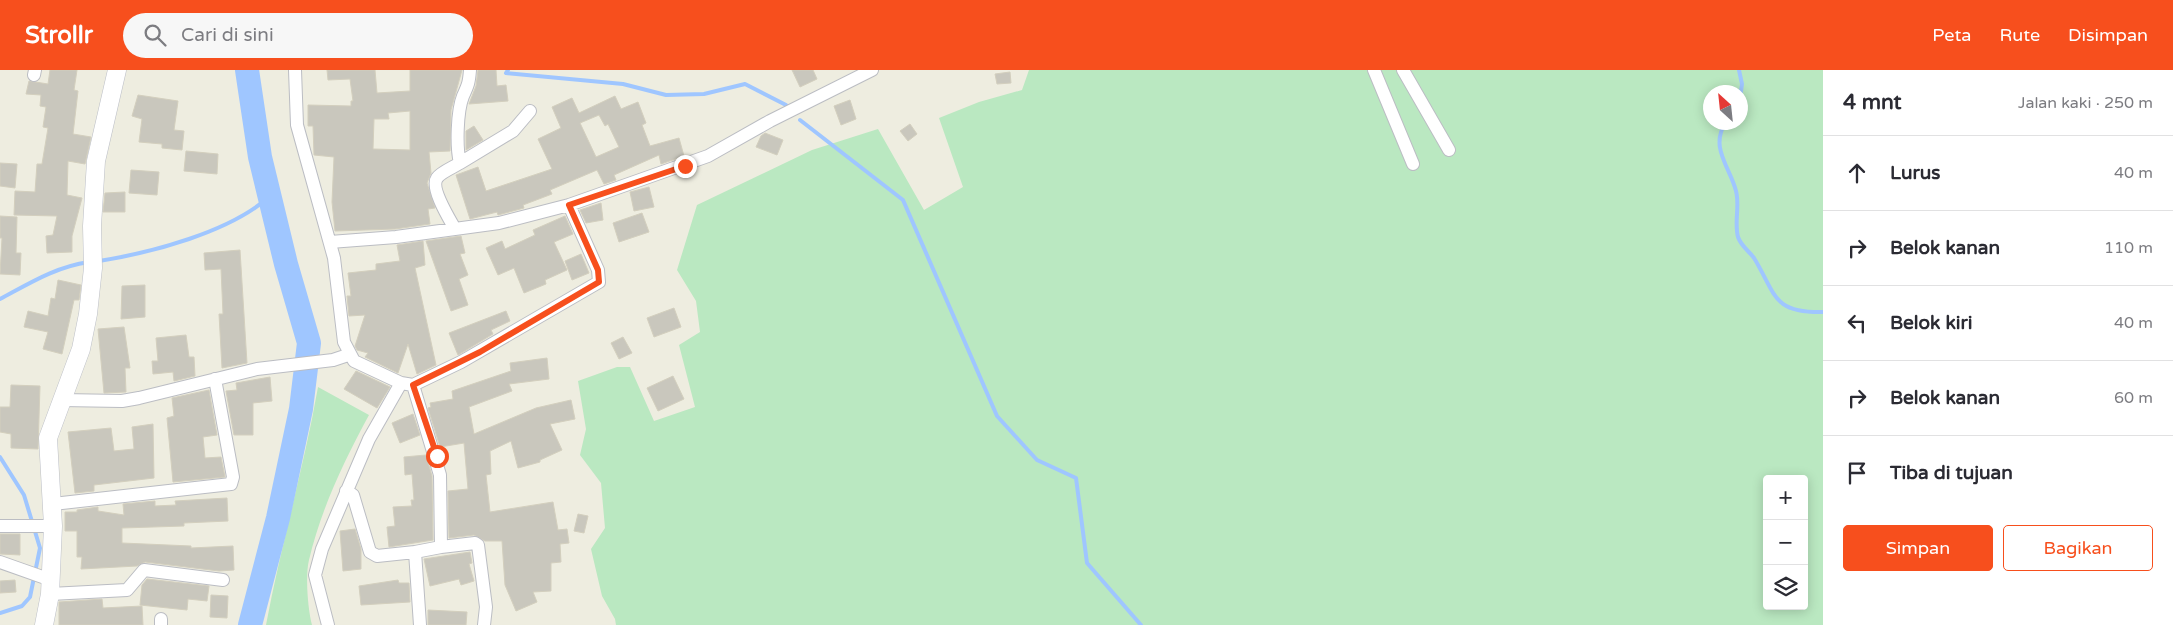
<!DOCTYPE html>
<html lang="id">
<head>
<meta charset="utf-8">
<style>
  body { margin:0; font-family:"Varela Round",sans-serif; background:#f7f7f7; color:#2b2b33 }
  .controls { position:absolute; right:15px; bottom:15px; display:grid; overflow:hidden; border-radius:5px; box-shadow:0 2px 12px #0003 }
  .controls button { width:45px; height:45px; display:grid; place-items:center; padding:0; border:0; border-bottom:1px solid #e1e1e2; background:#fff; color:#2b2b33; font:25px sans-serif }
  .compass { position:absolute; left:1703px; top:15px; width:45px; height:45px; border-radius:50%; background:#fff; box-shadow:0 2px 12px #0003; rotate:333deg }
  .stop { position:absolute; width:15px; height:15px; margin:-11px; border:4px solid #f74f1d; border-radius:50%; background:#fff }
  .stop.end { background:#f74f1d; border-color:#fff; box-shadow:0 1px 5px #0008 }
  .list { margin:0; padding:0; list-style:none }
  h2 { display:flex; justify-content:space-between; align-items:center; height:65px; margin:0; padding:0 20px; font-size:21px }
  h2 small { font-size:16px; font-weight:400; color:#7c7c81 }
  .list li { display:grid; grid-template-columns:32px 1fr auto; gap:15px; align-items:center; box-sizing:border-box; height:75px; padding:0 20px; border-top:1px solid #e1e1e2 }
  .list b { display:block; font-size:19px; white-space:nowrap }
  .list em { font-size:16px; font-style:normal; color:#7c7c81 }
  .actions { display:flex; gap:10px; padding:15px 20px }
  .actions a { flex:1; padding:11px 0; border:1px solid #f74f1d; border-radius:5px; text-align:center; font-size:18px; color:#f74f1d }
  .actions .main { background:#f74f1d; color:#fff }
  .icon { flex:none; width:28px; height:28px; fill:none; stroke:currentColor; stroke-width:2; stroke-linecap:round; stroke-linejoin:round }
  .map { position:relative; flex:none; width:1823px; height:555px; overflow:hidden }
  header { display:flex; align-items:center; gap:30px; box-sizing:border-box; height:70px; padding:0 25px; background:#f74f1d; color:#fff }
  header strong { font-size:24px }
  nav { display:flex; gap:28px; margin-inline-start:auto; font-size:18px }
  .search { width:350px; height:45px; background:#f7f7f7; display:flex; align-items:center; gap:12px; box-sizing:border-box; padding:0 18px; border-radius:28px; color:#7c7c81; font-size:19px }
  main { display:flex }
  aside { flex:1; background:#fff }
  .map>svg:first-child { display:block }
  .green { fill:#bae8c1; fill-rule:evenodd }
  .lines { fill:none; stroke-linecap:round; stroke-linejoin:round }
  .stream { stroke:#9fc6ff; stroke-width:4 }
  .river { stroke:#9fc6ff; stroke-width:24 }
  .building { fill:#c9c7bd; stroke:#d3cfbe; fill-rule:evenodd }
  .street-casing { stroke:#bbbdc3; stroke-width:14 }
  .secondary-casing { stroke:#bbbec6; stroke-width:19 }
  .street { stroke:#fff; stroke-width:12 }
  .secondary { stroke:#fff; stroke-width:18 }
  .route { stroke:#f74f1d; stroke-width:6 }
</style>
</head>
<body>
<header>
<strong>Strollr</strong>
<div class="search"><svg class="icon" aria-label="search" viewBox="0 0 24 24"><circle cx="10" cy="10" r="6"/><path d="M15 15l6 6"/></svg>Cari di sini</div>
<nav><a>Peta</a><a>Rute</a><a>Disimpan</a></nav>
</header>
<main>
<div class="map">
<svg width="1823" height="555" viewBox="0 0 1823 555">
  <rect width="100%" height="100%" fill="#eeede0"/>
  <path class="green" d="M1029 0H1823V555H616L615 549 602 526 591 479 605 458 601 413 580 385 586 359 578 311 617 297H630L654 351 695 337 679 275 700 262 696 231 677 200 697 135 812 80 878 59 924 140 963 117 939 48 979 32 1022 20ZM1710 22H1740V52H1710ZM1767 409H1804V536H1767Z
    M318 317 369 345C344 391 321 439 309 490 305 506 308 540 312 555H266C281 475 304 397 318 317Z"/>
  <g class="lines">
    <path class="stream" d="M508 0 506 3 623 14 666 25 704 24 745 14 786 35
      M1739 0 1742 14 1740 28
      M800 50 903 130 997 346 1037 390 1076 408 1087 493 1141 555
      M1726 52C1709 77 1730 97 1736 121 1740 136 1734 152 1738 167 1741 176 1749 181 1754 188 1776 224 1772 243 1823 242
      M99 191C150 183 231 162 270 126
      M0 229C30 213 55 197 89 192
      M0 387 24 425 40 478 30 527 22 536 0 543"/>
    <path class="river" d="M247 0 260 87 286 194 309 273 301 339 278 448 250 555"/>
  </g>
  <path class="building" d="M50 0H77L74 20 78 21 73 64 91 67 85 94 68 91 67 125 82 128 72 166V182L47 183 46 166 53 165 57 146 14 145 15 121 35 122 37 94H42L48 58 43 57 46 37 40 36 41 25 26 24 29 11 48 14Z
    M327 0H375L377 23 410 21V0H462L451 40 450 81 429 82 431 103 427 113 435 138 428 139 430 154 395 159 335 161 332 132 334 87 314 85 313 56H308V35L351 36V31H353L350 9 328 10ZM410 41V80L373 79 374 49H389L388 43Z
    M478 0H496L497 16 506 15 508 31 469 34 476 16Z
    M792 0H813L817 9 800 17Z
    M1010 2 1011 13 997 14 995 4Z
    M138 25 178 31 174 60 184 61 182 80 162 78V74L139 72 142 49 132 46Z
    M615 26 621 39 638 32 646 53 642 55 650 76 679 68 684 86 661 94 659 85 614 105 616 110 604 114 597 100 550 120 552 124 523 135 524 138 498 145 497 142 470 149 456 105 478 97 486 121 552 99 538 69 561 58 552 37 572 28 579 43ZM599 45 605 56 608 54 619 77 596 87 580 53Z
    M850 30 856 49 841 55 834 36Z
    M910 54 917 64 908 71 900 61Z
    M474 56 483 70 466 80V61Z
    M765 63 783 70 777 85 756 77 761 66Z
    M186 81 218 84 217 104 184 101Z
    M0 93 17 94 15 118 0 116Z
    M131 100 159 102 157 125 129 123Z
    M649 117 654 137 634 141 630 122Z
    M125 122V142H103L105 123Z
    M601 133 603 150 586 153 580 140Z
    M642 143 649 162 619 172 613 153Z
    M0 146 17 147 16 183H21L20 205 0 204 2 168H0Z
    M565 146 573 164 554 172 567 200 545 210 546 214 524 223 514 198 498 205 486 178 502 171 505 179 535 165 533 160Z
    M461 166 465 183 460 184 468 205 459 209 468 235 451 241 426 171Z
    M423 171 425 195 415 198 436 295 417 304 408 274 398 303 365 287 368 283 357 280 355 276 365 245 349 246 347 226H351L348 203 376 200V194L400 191 397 175Z
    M240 180 247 293 222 298 219 244H223L221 199 205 200 204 183Z
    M581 184 589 203 572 210 565 191Z
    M58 210 81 215 79 230H74L62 284 43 279 48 262 24 257 28 241 48 246 51 228 55 229Z
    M145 215V247L121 249 122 216Z
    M674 238 681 257 654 267 647 248Z
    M506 241 510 251 491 260 493 264 458 285 449 263Z
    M124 257 130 298H125L126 322 104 323 98 259Z
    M186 265 189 287H194L195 306 174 311 173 302 153 304 152 291H158L156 268Z
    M623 267 632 283 619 289 611 273Z
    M547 288 549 309 509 314 512 321 469 337 474 364 536 338 571 330 575 349 550 354 562 380 540 390V392L518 398 511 371 490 381 491 404 486 405 490 442 553 432 558 460 567 459 569 473 560 474 561 492 551 493V521L533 522 537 532 516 541 505 515 502 471H485L474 465 449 468 448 421 468 419 464 373 440 377 428 338 431 337 430 333 453 329 452 321 511 301 510 293Z
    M356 301 390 317 377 338 344 319Z
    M673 306 684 329 658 341 647 318Z
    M270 307 272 331 253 333V365H234L226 321 237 320 236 313Z
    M11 315 40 316 38 379 11 378V364L0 362V337H10Z
    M209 320 217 365 203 367 205 388 221 387 225 407 173 412 167 348 174 346 172 328Z
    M413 344 420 365 400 373 392 353Z
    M153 354 154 408 94 415V421L75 423 68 362 111 358 114 381 134 379 132 357Z
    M426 385 432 406 433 470 389 477 387 457 395 456 393 437 412 436 411 430H414L412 404 405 405 404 387Z
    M227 428 228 451 184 453V456L122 458V473L191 476V478L233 476 234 500 219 501 145 492 137 496 81 499 82 487H77V461H65V442H77V440L98 437V441L124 445 123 434 155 431V436L176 435 175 431Z
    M578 444 588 446 584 463 574 461Z
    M355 459 361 479V499L343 501 340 461Z
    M0 464H20V485L0 484Z
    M470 482 472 493 469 494 474 511 461 515 459 509 430 516 424 489Z
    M147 509 209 516 207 531 188 529 187 540 140 535 142 515Z
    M15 510 16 522 0 523V511Z
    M398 510 399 513H409L410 532 361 535 359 516Z
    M211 525 228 526 227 548 210 547Z
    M102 529 103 538 142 536 143 555H59V532Z
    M428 540 467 542 466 555H428Z"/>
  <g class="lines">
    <g class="street-casing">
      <path id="street" d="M295 0 297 55 334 188 344 272 354 291 401 313 369 369 322 479 315 505 328 555
        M1374 0 1413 94
        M1403 0 1449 80
        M34 5 35 0
        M460 93 513 61 530 41
        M455 159C450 150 430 118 437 108 441 102 454 97 460 93 456 77 457 41 463 26 468 15 469 13 470 0
        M330 172 396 167 499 153 569 135 708 86 770 51 872 0
        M401 313 413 315 461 292 599 212 598 200 569 135
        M413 315 440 405 441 477 475 473 478 475 486 537 484 555
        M61 330 122 331 139 328 257 299 333 290 348 285
        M346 421 353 425 370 482 377 486 415 482 420 555
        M53 434 231 414 233 407 215 309
        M0 456H53
        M415 482 441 477
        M0 492 51 510
        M50 524 127 520 144 500 223 510
        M161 549V555"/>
    </g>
    <g class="secondary-casing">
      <path id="secondary" d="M44 555 50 524 53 456 48 368 81 279 88 244 93 198 92 156 96 91 117 0"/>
    </g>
    <use href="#street" class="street"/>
    <use href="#secondary" class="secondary"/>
  </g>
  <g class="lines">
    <path class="route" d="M437 386 413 315 480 282 599 212 598 200 569 135 685 96"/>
  </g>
</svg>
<div class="controls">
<button>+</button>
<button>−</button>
<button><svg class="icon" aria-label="layers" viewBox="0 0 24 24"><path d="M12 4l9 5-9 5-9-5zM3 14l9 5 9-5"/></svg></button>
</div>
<svg class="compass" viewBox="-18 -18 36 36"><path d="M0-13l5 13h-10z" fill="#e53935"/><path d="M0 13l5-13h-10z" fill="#7c7c81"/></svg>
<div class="stop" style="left:437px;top:386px"></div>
<div class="stop end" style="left:685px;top:96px"></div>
</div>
<aside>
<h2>4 mnt<small>Jalan kaki · 250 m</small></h2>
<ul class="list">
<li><svg class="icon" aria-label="ahead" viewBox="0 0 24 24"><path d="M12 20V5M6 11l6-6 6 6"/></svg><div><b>Lurus</b></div><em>40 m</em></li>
<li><svg class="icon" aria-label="right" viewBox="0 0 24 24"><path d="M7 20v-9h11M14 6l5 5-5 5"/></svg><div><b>Belok kanan</b></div><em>110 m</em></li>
<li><svg class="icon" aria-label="left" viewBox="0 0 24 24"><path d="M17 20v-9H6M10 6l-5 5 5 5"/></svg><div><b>Belok kiri</b></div><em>40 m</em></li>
<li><svg class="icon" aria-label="right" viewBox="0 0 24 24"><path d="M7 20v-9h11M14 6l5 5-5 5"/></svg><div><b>Belok kanan</b></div><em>60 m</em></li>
<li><svg class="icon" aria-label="arrive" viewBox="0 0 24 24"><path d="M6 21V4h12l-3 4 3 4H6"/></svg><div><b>Tiba di tujuan</b></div></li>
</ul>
<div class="actions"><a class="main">Simpan</a><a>Bagikan</a></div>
</aside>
</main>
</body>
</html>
